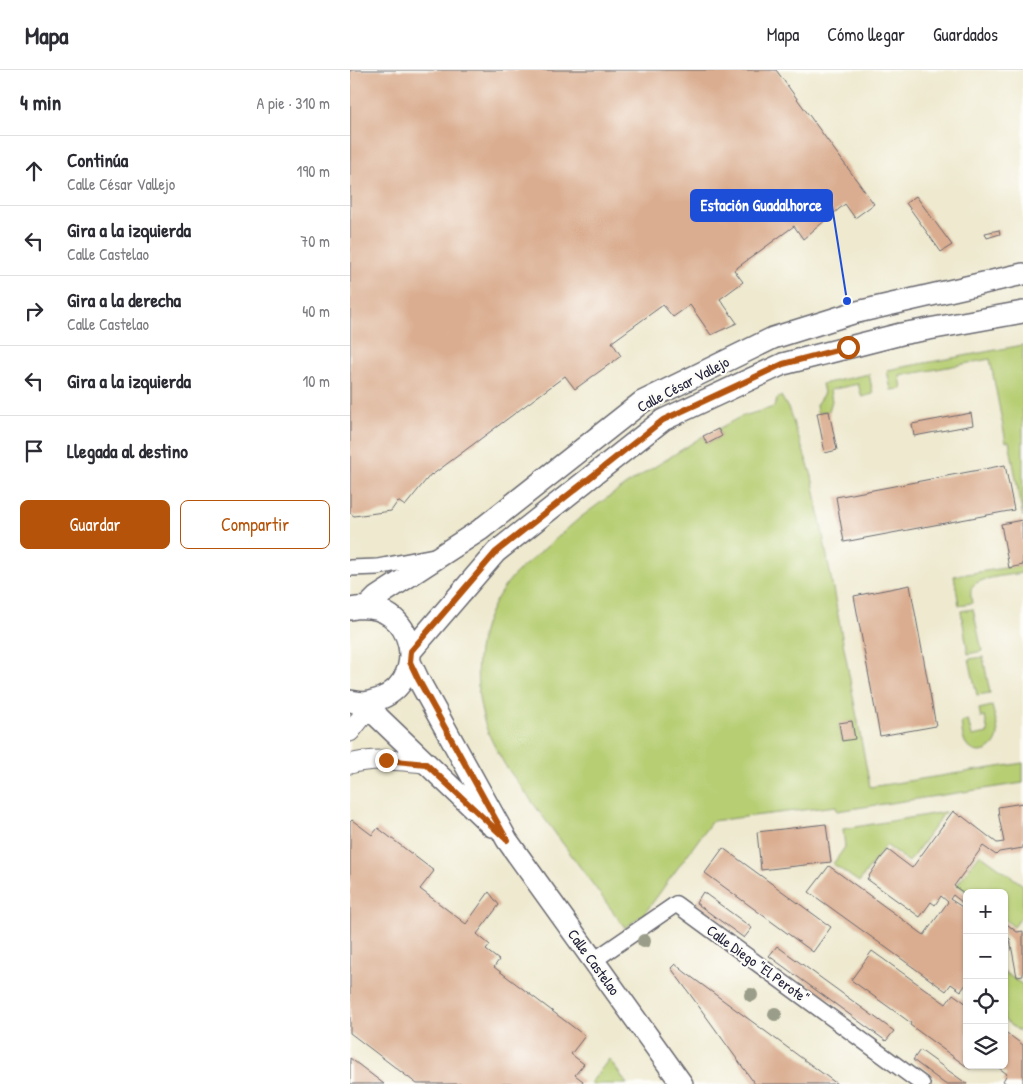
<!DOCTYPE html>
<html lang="es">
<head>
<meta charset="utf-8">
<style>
  body { margin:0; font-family:"Patrick Hand",sans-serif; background:#f2f2f3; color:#2b2b33 }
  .controls { position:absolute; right:15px; bottom:15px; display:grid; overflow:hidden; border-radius:8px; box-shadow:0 1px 4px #0004 }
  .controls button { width:45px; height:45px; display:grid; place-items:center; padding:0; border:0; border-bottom:1px solid #e1e1e2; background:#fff; color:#2b2b33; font:25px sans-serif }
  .stop { position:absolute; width:15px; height:15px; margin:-11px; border:4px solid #b45309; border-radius:50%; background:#fff }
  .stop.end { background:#b45309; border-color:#fff; box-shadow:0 1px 5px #0008 }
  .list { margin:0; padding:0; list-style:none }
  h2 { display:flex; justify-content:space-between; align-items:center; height:65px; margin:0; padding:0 20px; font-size:21px }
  h2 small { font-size:16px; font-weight:400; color:#7c7c81 }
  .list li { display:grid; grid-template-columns:32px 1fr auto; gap:15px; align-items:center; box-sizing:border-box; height:70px; padding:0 20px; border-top:1px solid #e1e1e2 }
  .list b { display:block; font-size:19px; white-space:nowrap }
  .list p { margin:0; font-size:16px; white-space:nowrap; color:#7c7c81 }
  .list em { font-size:16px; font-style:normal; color:#7c7c81 }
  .actions { display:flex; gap:10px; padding:15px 20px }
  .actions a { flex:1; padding:11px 0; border:1px solid #b45309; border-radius:8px; text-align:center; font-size:18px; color:#b45309 }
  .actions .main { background:#b45309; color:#fff }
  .icon { flex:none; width:28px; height:28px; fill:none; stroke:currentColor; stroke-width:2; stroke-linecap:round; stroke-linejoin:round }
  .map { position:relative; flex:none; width:673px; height:1014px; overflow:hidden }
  header { display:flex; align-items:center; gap:30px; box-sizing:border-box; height:70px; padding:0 25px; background:#fff; border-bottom:1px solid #e1e1e2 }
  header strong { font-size:24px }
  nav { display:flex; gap:28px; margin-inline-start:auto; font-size:18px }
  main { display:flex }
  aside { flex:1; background:#fff }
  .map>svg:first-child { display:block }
  .green { fill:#b7ce73; stroke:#6c7857; fill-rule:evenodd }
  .building { fill:#daad90 }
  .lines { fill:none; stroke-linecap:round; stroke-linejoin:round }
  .minor-casing { stroke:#69686f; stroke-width:18 }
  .tertiary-casing { stroke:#69686f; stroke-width:21 }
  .secondary-casing { stroke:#69686f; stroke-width:24 }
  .minor { stroke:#fff; stroke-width:15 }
  .tertiary { stroke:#fff; stroke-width:19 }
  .secondary { stroke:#fff; stroke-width:21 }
  .tree { fill:#9a9d89 }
  .route { stroke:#b45309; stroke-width:6 }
  .labels { text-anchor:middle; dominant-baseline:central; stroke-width:4.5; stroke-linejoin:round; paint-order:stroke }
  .street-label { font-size:15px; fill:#22223b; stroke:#fdfcf7 }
  .leader { fill:none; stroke:#1d4ed8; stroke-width:2 }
  .callout-dot { fill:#1d4ed8; stroke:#fdfcf7; stroke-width:2 }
  .callout { fill:#1d4ed8; stroke:#1d4ed8; stroke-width:2 }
  .callout-label { font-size:16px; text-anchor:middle; font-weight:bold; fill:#fff }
</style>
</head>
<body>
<header>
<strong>Mapa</strong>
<nav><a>Mapa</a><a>Cómo llegar</a><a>Guardados</a></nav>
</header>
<main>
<aside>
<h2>4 min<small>A pie · 310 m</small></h2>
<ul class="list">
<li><svg class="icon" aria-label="ahead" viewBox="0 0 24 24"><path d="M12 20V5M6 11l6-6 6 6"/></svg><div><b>Continúa</b><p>Calle César Vallejo</p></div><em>190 m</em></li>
<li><svg class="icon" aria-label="left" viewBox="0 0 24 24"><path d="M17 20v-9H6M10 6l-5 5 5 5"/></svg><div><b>Gira a la izquierda</b><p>Calle Castelao</p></div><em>70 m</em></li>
<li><svg class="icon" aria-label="right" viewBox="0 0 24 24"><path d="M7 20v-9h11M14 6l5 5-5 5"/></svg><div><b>Gira a la derecha</b><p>Calle Castelao</p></div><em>40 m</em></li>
<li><svg class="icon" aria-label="left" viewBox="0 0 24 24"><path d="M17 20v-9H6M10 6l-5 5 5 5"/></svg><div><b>Gira a la izquierda</b></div><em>10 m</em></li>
<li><svg class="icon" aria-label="arrive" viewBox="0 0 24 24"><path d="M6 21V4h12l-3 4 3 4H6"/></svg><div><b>Llegada al destino</b></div></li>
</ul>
<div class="actions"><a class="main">Guardar</a><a>Compartir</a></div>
</aside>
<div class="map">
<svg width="673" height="1014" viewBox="0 0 673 1014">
  <rect width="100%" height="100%" fill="#fdfcf7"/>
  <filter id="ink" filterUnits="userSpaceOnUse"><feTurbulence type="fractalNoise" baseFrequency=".02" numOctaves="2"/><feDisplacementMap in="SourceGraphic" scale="10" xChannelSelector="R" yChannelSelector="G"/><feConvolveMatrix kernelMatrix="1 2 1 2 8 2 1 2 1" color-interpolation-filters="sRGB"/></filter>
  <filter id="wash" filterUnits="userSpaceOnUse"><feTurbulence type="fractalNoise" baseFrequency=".0096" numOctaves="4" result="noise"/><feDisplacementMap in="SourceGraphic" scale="20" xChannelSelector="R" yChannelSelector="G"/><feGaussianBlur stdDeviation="1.12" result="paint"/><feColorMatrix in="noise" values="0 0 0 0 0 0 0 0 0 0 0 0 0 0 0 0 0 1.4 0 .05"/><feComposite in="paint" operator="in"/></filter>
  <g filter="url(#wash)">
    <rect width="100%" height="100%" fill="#eee9cf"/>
    <path class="green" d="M673 275V447L659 371 656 372 640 289 550 306 552 319 541 320 537 300Z
      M519 304 523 324 512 327 508 314 480 320 482 331 479 341 467 343 466 335 474 323 472 314Z
      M431 326 439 340 462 406 520 717 673 693V713L487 741 486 736 362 751 295 843 275 858 155 695C146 679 137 664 133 647 120 597 129 544 164 505 175 494 189 484 201 473 214 462 226 450 239 441 275 414 315 391 353 366L357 374 372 366 368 359 390 347 424 337 427 329ZM502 651 505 668 492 671 489 654Z
      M673 495V503C662 505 628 507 622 517 620 521 621 528 622 533L609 535 604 506Z
      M623 539 632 581 618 584 611 541Z
      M633 587 640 623 627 625 619 589Z
      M642 636C644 645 648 655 648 664 647 680 627 689 617 675 612 669 612 659 611 652L618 650 622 666 638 663 635 647 631 648 629 639Z
      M595 742 559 792 536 775 509 812 483 794 495 777 493 759Z
      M630 784 673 815V845L664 857 654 849V823H618L607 815Z
      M654 902 673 915V964L654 950Z
      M259 989 277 1014H240Z"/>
    <g id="blocks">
      <path class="building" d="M0 0H426L524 134 505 148 495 134 453 169 444 156 384 200 393 212 370 229 387 253 361 265 340 235 323 247 313 235 262 272 271 286 225 319 215 306 82 405 81 404 55 436 48 431 41 441 4 446 0 443Z
        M566 126 602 175 591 182 556 133Z
        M649 160 650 164 637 168 635 163Z
        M479 341 487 380 475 383 467 343Z
        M621 343 623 355 564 366 562 354Z
        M368 359 372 366 357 374 353 366Z
        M655 395 664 440 494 472 486 427Z
        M672 450 673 495 659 498 651 454Z
        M560 515 586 656 530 666 504 526Z
        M502 651 505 669 492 671 489 653Z
        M673 733V778L649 782 646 785 633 776 604 816 617 825V836L603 825 600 829 617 840V913L611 921 601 914 596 921 459 822 479 796 574 865 598 832 591 826 585 835 581 832 570 847 517 809 531 788 538 780 562 798 603 741 611 747 612 746 647 773 654 772 649 747 648 737Z
        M2 750 22 765 28 758 84 801 70 819 116 854 139 822 149 835 127 864 140 875 136 880 149 890 144 897 235 966 221 984 234 994 225 1005 233 1011 231 1014H67L0 963V752Z
        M476 754 481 792 411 800 407 762Z
        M373 778 481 857 463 882 355 803Z
        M353 822 402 858 394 868 346 833Z
        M654 852 667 862 673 861V906L667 907 660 869 654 864Z
        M427 876 544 961 536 971 419 886Z
        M522 881 596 934 603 924 617 934V995H622L620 999 560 955 561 953 501 910Z
        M325 894 336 903 487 1014H405L321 898Z
        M654 961 673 975V1014H657L653 1011 657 1004 645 995H654Z
        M570 980 617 1014H595L563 990Z
        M0 988 34 1014H0Z"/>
    </g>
  </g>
  <g filter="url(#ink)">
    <use href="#blocks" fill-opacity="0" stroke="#69686f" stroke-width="1"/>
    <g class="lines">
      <g class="minor-casing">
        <path id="minor" d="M0 498 28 497 84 486
          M243 891 326 834 572 1014"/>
      </g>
      <g class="tertiary-casing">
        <path id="tertiary" d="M0 662 11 648 15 633
          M0 694C25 687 50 691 76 693"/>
      </g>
      <g class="secondary-casing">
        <path id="secondary" d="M16 538 27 527 130 460 292 332 423 268 503 243 673 204
          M0 539C67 525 84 619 19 632 13 634 6 632 0 631
          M61 581 146 482 313 350 433 294 551 264 673 242
          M60 592 68 609 157 770 332 1014
          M19 632 28 647 142 756"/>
      </g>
      <use href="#minor" class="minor"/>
      <use href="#tertiary" class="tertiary"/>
      <use href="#secondary" class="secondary"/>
    </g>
    <g class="tree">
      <circle cx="294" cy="871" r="7"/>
      <circle cx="401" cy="925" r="7"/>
      <circle cx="425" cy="944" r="7"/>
    </g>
  </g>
  <g class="lines" filter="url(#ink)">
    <path class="route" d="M36 690 76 694 157 770 68 609 60 592 61 581 146 482 313 350 433 294 498 277"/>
  </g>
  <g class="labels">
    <g class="street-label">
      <text transform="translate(333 314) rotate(-28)">Calle César Vallejo</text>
      <text transform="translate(244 892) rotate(54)">Calle Castelao</text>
      <text transform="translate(408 894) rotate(36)">Calle Diego "El Perote"</text>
    </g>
  </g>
  <path class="leader" d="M497 231L482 136"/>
  <circle class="callout-dot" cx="497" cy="231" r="5"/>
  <rect class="callout" x="341" y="120" width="141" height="31" rx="5"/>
  <g class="callout-label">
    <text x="411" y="141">Estación Guadalhorce</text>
  </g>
</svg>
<div class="controls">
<button>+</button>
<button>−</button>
<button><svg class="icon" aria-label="locate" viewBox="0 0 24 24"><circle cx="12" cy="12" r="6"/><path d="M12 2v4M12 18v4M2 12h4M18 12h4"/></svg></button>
<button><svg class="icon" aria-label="layers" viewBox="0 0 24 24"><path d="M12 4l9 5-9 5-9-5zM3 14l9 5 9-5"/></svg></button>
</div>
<div class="stop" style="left:498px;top:277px"></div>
<div class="stop end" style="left:36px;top:690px"></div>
</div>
</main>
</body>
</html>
